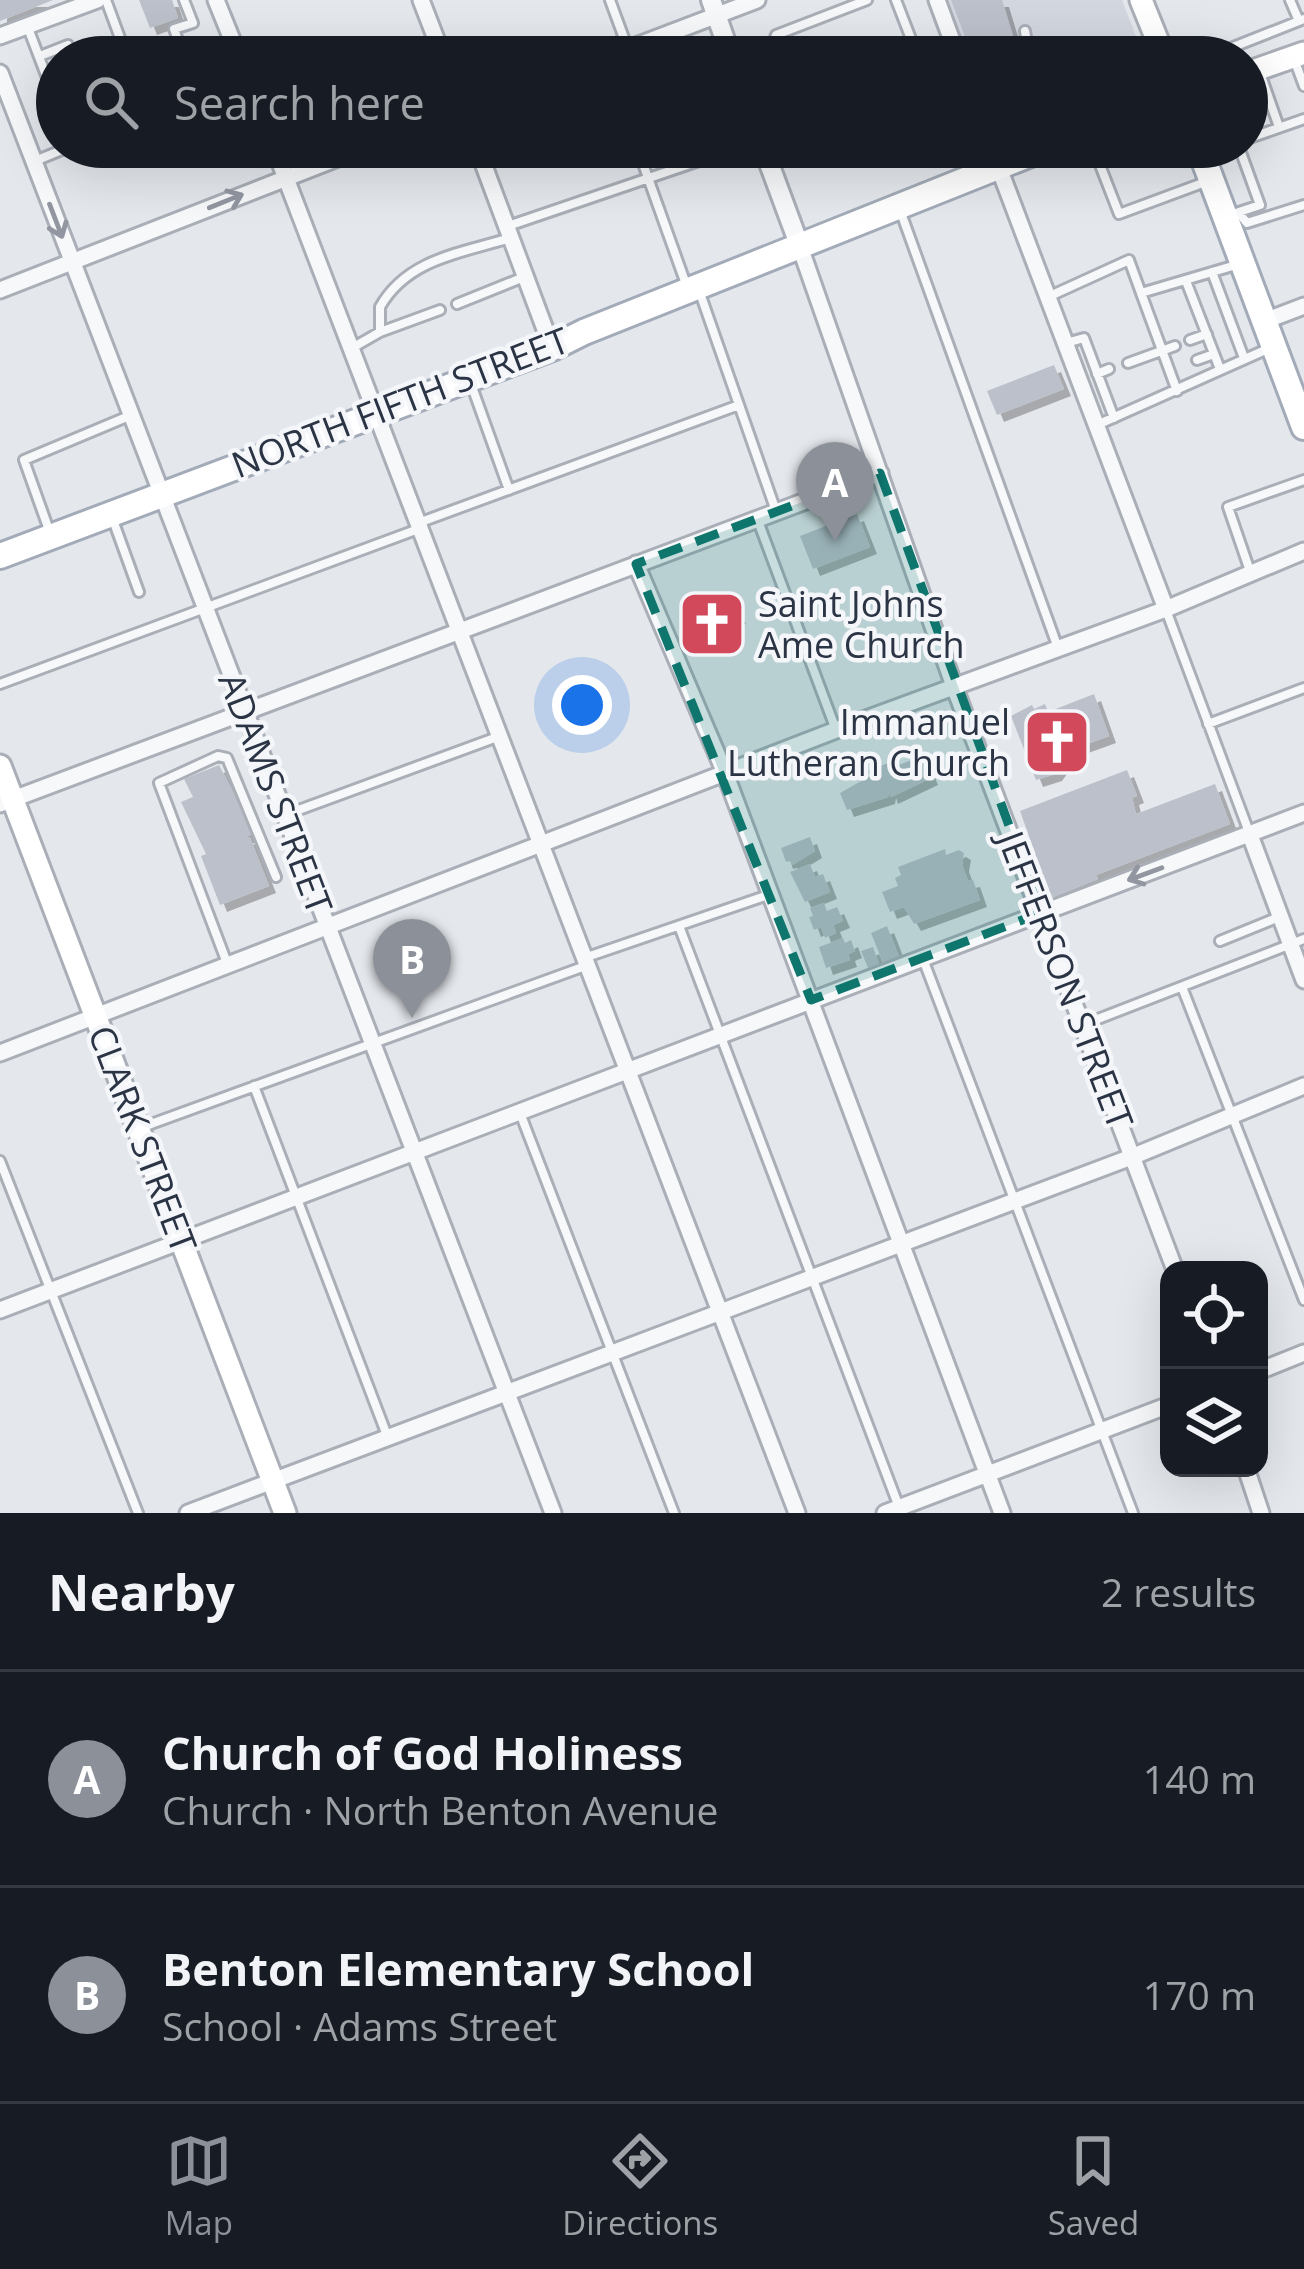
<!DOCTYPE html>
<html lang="en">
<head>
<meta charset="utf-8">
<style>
  body { margin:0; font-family:"Open Sans",sans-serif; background:#20242c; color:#f1f3f6 }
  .controls { position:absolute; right:36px; bottom:36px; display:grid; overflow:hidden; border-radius:24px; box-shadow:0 12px 48px #0002 }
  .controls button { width:108px; height:108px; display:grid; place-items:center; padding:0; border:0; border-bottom:3px solid #363941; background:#171b24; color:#f1f3f6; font:60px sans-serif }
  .you { position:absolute; left:582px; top:705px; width:42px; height:42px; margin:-30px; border:9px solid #fff; border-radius:50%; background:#1a73e8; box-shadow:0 0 0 18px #1a73e833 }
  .badge { display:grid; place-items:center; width:78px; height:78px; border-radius:50%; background:#8c9099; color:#fff; font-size:39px; font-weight:700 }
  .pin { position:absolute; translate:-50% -99px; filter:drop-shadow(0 3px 6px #0008) }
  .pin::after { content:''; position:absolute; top:63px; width:42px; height:36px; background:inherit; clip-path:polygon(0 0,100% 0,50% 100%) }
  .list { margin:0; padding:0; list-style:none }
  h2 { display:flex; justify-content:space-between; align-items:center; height:156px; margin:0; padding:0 48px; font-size:51px }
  h2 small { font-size:39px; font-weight:400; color:#9ea1a6 }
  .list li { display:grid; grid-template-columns:78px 1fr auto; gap:36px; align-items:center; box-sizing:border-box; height:216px; padding:0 48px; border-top:3px solid #363941 }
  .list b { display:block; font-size:45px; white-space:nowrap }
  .list p { margin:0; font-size:39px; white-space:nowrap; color:#9ea1a6 }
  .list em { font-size:39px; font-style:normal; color:#9ea1a6 }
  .icon { flex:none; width:66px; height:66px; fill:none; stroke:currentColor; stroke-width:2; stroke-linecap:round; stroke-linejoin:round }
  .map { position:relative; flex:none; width:1304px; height:1513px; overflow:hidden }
  .search { position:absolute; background:#171b24; box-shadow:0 12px 48px #0002; left:36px; right:36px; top:36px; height:132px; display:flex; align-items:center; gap:30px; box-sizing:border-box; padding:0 42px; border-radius:66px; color:#9ea1a6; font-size:45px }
  .sheet { height:588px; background:#171b24 }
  nav { display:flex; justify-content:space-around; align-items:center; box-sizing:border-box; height:168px; border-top:3px solid #363941; background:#171b24; font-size:33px; color:#9ea1a6 }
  nav a { display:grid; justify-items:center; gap:6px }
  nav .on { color:#8c9099 }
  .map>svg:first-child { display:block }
  .built { fill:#d2d6de }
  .building { fill:#bbc0ca; filter:url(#shadow) }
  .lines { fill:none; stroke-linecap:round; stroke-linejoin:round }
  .service-casing { stroke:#a9aeb7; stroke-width:14 }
  .minor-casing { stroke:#a9aeb7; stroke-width:21 }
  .tertiary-casing { stroke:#a9aeb7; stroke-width:24 }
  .secondary-casing { stroke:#a9aeb7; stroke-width:27 }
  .primary-casing { stroke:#a3abb8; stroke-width:30 }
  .service { stroke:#f7f8fa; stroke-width:8 }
  .minor { stroke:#f7f8fa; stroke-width:15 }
  .tertiary { stroke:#f7f8fa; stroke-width:18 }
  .secondary { stroke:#fff; stroke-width:21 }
  .primary { stroke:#fff; stroke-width:24 }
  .oneway { stroke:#9196a0 }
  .marked { fill:#0f766e; fill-opacity:0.2; stroke:#0f766e; stroke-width:9; stroke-dasharray:24 15; stroke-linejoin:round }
  .labels { text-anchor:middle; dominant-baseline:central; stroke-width:9; stroke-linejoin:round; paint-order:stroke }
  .street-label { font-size:36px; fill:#2b3445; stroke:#f4f6f9 }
  .poi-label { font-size:36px; fill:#2b3445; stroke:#f4f6f9; text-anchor:start }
</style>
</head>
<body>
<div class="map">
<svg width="1304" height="1513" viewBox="0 0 1304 1513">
  <defs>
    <filter id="shadow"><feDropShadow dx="7" dy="7" stdDeviation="0" flood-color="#0004"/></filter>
  </defs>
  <rect width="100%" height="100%" fill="#e4e7ec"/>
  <path class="built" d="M946 0H1122L1144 57H968Z"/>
  <path class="building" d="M0 0H53L0 21Z
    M139 0H172L178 18 150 28Z
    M951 0H1002L1016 46 1030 50 1033 57H991L986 49 972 55Z
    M1054 365 1064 389 997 415 987 391Z
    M857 514 870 547 813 569 800 536Z
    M733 603 739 617 730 620 733 629 698 642 690 618Z
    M1094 694 1109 736 1062 753 1063 763 1055 774 1036 780 1011 716 1032 705 1034 709 1045 704 1048 712Z
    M922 756 931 778 891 797 889 791 888 797 847 810 840 793 870 776 868 771 893 761 896 766Z
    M219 765 242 810 252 834 245 837 250 838 269 886 220 905 201 856 206 854 181 802 193 797 184 779Z
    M1127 770 1137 796 1132 798 1136 814 1215 784 1230 824 1096 875 1098 879 1051 898 1020 811Z
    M810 837 815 851 792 865 790 861 786 862 781 848Z
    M945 849 946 855 959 850 964 853 962 865 968 881 973 880 980 900 914 924 904 907 890 912 882 892 898 886 895 878 901 875 898 867Z
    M810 864 815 877 823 874 830 892 805 902 790 872Z
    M824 903 827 911 837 907 843 921 833 925 836 933 825 938 821 927 814 930 809 917 813 916 810 908Z
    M887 926 899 957 883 963 871 933Z
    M843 938 845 943 851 940 855 951 848 954 850 960 826 968 819 947Z
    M873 947 879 964 868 968 861 951Z"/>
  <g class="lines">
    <g class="service-casing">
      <path id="service" d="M106 0 127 57
        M610 0 628 49
        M896 0 918 57
        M1290 0 1299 21
        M28 28 57 104
        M1025 31 1028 49
        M1163 50 1181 48 1218 53 1304 19
        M40 56 68 45 73 57
        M184 57 174 29 193 23 184 0
        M192 57 231 43
        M776 57 772 46 776 35 867 0
        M1294 59 1304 86
        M1259 70 1279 127
        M1247 139 1304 119
        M637 147 687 287
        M1093 147 1119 214 1208 181
        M35 161 69 147
        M900 210 1058 648
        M1239 213 1247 223 1304 205
        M1227 216 1260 205 1239 147
        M508 226 740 147
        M1212 272 1244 358
        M1186 281 1220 369
        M700 293 776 511
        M1050 296 1129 260 1141 293
        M457 304 524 277
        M380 332 440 310
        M1190 340 1207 334
        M1066 343 1084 338 1114 418
        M352 348 380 332V307C407 259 461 253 510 238
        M1197 360 1214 354
        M1128 363 1175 346
        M1097 374 1109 369
        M471 384 509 490
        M1177 391 1141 293 1236 265
        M1097 425 1272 347
        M113 520 139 592
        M758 521 836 730
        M421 522 739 405
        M49 530 24 460 129 416
        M1250 571 1228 507 1304 480
        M1166 610 1249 832
        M0 684 421 528
        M1208 724 1304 688
        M285 815 500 736
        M679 926 899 1507
        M1220 941 1279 917
        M587 957 771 894
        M923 959 1133 1513
        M227 963 159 783 218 756 227 758 276 877
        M1182 987 1304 1300
        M1085 1024 1304 939
        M254 1086 388 1438
        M520 1113 674 1513
        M140 1128 588 965
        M0 1161 138 1513"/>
    </g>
    <g class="minor-casing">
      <path id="minor" d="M216 0 239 57
        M421 0 443 57
        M937 0 958 57
        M0 36 97 0
        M607 57 757 0
        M0 73 553 1513
        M274 147 797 1513
        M477 147 552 348
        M991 147 1166 609
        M800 247 955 689 1175 1270
        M0 290 366 147
        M1265 321 1304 306
        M636 564 725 773 1002 1513
        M0 804 880 473
        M1250 835 1304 980
        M0 1053 836 730 1166 609 1304 551
        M0 1310 1304 813
        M1259 1371 1304 1353
        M1246 1468 1261 1513
        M188 1513 1134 1156 1304 1086
        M885 1513 1169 1405"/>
    </g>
    <g class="tertiary-casing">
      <path id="tertiary" d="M711 0 731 57
        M763 147 800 247"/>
    </g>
    <g class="secondary-casing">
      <path id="secondary" d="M1141 0 1164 57
        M1247 73 1304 53
        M0 766 285 1513"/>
    </g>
    <g class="primary-casing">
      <path id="primary" d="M1199 147 1304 427
        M0 556 552 348 584 332 1048 147"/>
    </g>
    <use href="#service" class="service"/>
    <use href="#minor" class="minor"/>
    <use href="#tertiary" class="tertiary"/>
    <use href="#secondary" class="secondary"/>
    <use href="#primary" class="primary"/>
  </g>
  <defs><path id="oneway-shaft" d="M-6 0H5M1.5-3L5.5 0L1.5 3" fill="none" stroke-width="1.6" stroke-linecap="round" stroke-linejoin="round" transform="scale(3)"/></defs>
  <g class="oneway">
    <use href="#oneway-shaft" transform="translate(226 201) rotate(-22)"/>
    <use href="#oneway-shaft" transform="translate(56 221) rotate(69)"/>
    <use href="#oneway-shaft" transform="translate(1145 874) rotate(160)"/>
  </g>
  <path class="marked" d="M880 473 1041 913 811 1000 636 564Z"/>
  <defs>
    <g id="church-square" transform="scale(3.45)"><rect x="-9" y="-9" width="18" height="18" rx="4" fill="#d1495b" stroke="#f4f6f9"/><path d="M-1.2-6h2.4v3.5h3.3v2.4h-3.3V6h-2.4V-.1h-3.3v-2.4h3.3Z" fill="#fff"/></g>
  </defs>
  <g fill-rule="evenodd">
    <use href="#church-square" x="712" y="624"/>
    <use href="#church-square" x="1057" y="742"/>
  </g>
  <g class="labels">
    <g class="street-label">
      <text transform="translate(400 402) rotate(-21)">NORTH FIFTH STREET</text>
      <text transform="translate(276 793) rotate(69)">ADAMS STREET</text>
      <text transform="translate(1066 980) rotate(69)">JEFFERSON STREET</text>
      <text transform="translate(143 1139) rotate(69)">CLARK STREET</text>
    </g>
    <g class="poi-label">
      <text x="758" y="603">Saint Johns<tspan x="758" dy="41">Ame Church</tspan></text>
      <text x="1010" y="721" text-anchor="end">Immanuel<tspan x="1010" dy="41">Lutheran Church</tspan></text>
    </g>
  </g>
</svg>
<div class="controls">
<button><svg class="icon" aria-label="locate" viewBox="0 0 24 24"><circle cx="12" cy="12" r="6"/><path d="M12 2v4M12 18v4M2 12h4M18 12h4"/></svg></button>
<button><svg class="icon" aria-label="layers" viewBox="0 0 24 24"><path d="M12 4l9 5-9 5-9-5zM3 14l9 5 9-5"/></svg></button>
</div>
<div class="you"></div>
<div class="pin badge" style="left:835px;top:541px">A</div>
<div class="pin badge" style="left:412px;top:1018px">B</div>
<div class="search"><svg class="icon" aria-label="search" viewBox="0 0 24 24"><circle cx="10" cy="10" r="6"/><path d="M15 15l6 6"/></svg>Search here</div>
</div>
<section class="sheet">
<h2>Nearby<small>2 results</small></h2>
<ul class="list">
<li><span class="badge">A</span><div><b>Church of God Holiness</b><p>Church · North Benton Avenue</p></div><em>140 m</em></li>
<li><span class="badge">B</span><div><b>Benton Elementary School</b><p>School · Adams Street</p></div><em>170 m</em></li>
</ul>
</section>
<nav>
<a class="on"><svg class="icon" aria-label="map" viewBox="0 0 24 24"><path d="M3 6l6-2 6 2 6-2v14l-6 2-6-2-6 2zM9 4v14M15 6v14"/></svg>Map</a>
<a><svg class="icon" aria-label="directions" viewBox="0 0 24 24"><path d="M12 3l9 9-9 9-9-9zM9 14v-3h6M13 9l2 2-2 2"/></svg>Directions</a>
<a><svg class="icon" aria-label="saved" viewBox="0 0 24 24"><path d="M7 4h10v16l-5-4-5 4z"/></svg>Saved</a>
</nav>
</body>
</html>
